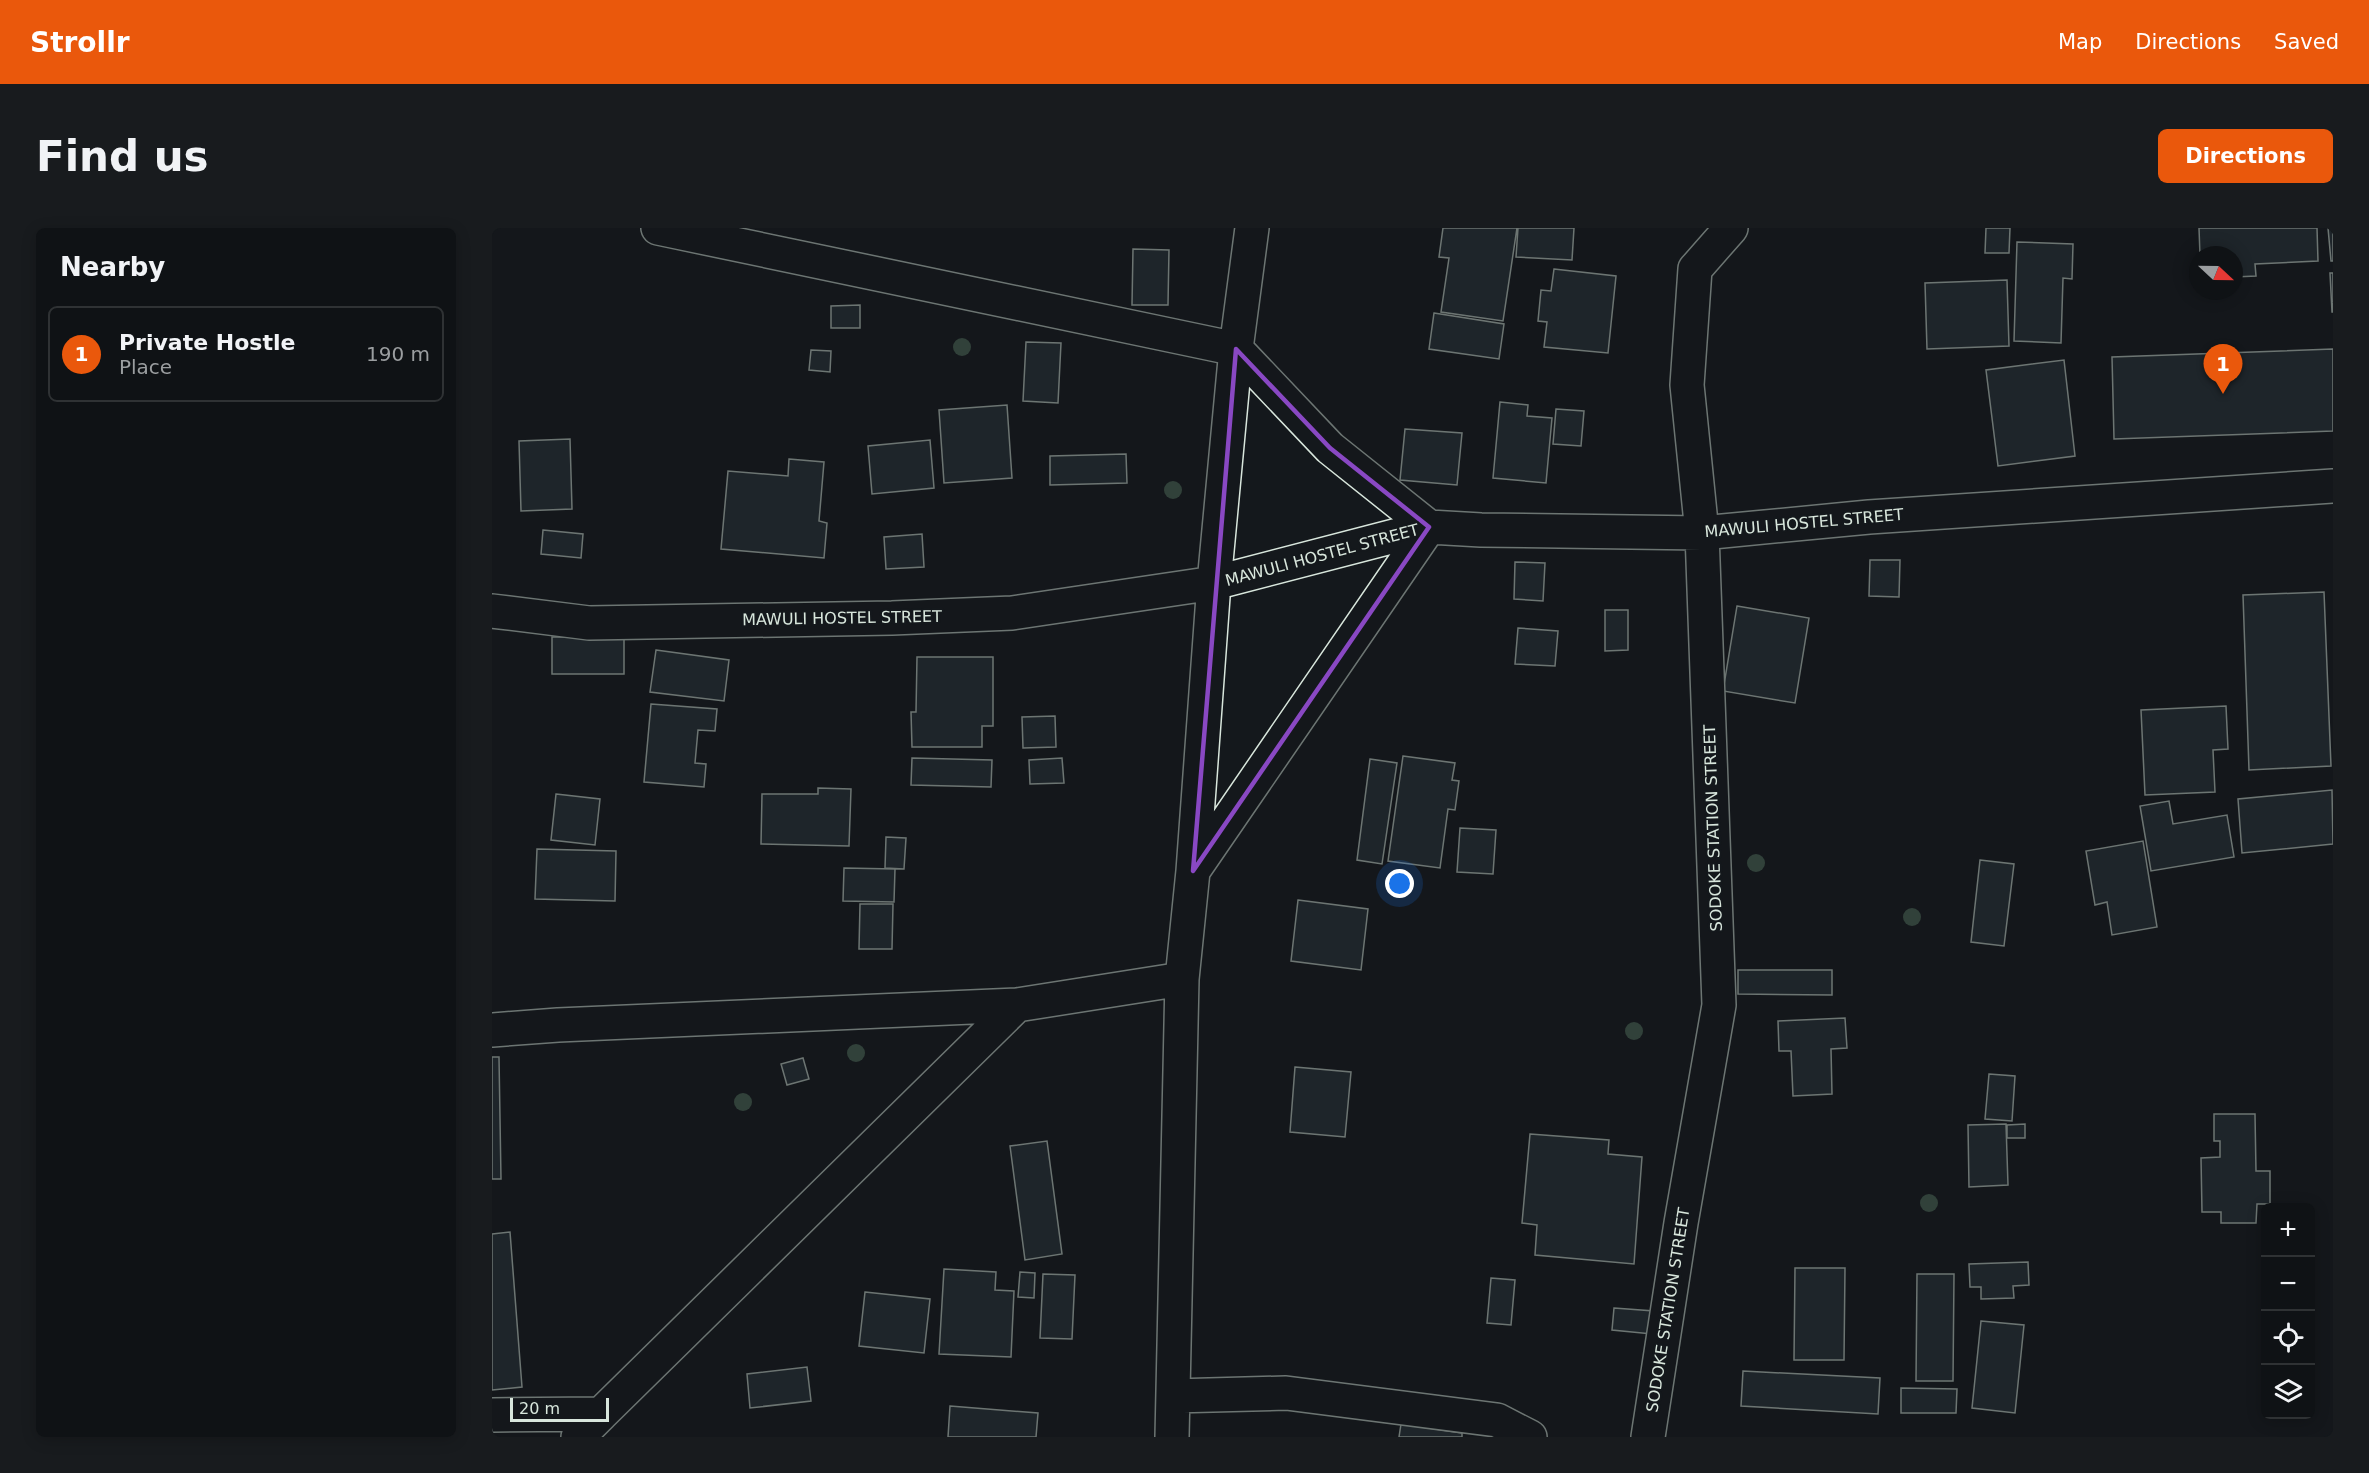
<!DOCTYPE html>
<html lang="en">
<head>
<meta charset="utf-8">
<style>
  body { margin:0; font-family:"DejaVu Sans",sans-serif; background:#181b1e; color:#f1f3f6 }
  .controls { position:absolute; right:18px; bottom:18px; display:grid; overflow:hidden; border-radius:9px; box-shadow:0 3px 15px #0003 }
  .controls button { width:54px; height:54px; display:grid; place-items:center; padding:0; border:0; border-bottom:2px solid #2f3234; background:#0f1215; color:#f1f3f6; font:30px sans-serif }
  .compass { position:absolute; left:1697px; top:18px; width:54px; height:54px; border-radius:50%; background:#0f1215; box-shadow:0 3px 15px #0003; rotate:112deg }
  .scale { position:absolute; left:18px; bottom:15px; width:99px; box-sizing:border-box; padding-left:6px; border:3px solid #d8e6dc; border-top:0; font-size:16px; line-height:21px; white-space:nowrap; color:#d8e6dc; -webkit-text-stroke:4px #14181c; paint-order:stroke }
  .you { position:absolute; left:908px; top:656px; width:21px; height:21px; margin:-15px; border:4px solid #fff; border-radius:50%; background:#1a73e8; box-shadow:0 0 0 9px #1a73e833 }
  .badge { display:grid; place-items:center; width:39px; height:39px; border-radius:50%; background:#ea580c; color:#fff; font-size:20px; font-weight:700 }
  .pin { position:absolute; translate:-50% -50px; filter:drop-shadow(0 2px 3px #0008) }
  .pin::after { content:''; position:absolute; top:32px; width:21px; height:18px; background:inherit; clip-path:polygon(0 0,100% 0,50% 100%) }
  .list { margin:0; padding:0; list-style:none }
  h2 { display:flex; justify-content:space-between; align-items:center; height:78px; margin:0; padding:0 24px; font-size:26px }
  h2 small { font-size:20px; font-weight:400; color:#9b9ea0 }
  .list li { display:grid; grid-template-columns:39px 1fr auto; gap:18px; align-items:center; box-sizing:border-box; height:96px; margin:0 12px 12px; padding:0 12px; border:2px solid #2f3234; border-radius:9px }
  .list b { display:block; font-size:22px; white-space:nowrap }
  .list p { margin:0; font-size:20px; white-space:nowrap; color:#9b9ea0 }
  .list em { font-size:20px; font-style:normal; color:#9b9ea0 }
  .icon { flex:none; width:33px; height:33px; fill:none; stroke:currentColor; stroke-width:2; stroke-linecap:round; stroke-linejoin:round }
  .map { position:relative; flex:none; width:1841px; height:1209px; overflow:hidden; border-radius:9px }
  header { display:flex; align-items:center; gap:36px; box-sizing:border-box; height:84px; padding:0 30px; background:#ea580c; color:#fff }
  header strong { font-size:28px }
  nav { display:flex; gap:33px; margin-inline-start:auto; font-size:21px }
  .intro { display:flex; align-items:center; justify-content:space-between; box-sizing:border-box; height:144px; padding:0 36px }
  h1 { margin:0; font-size:42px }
  .button { padding:15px 27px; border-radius:9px; background:#ea580c; color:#fff; font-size:21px; font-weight:700 }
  main { display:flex; gap:36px; padding:0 36px }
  aside { flex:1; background:#0f1215; border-radius:9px; box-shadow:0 3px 15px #0003 }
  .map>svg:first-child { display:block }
  .building { fill:#2c363c; stroke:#d8e6dc; stroke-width:1.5 }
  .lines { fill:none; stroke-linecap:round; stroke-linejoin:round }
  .minor-casing { stroke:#d8e6dc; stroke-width:36 }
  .minor { stroke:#14181c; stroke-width:33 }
  .tree { fill:#55745f }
  .marked { fill:none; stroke:#8948c3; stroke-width:4.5; stroke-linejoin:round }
  .labels { text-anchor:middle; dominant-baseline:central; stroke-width:4.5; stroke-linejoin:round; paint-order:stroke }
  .street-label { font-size:16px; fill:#d8e6dc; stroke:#14181c }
</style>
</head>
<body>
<header>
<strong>Strollr</strong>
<nav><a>Map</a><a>Directions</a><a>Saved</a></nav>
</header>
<div class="intro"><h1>Find us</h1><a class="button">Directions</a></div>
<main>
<aside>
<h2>Nearby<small></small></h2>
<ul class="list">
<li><span class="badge">1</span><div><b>Private Hostle</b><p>Place</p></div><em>190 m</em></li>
</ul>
</aside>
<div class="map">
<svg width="1841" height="1209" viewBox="0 0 1841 1209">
  <rect width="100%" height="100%" fill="#14181c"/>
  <path class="building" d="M951 0H1025L1011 93 949 84 957 30 947 29Z
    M1026 0H1082L1080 32 1024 29Z
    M1494 0H1518L1517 25H1493Z
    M1707 0H1825L1826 33 1763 36 1764 48 1742 49V27H1708Z
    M1836 0H1841V33H1839Z
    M1525 14 1581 16 1580 51 1571 50 1569 115 1522 113Z
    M641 21 677 22 676 77H640Z
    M1062 41 1124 48 1116 125 1052 119 1055 94 1046 93 1049 62 1059 63Z
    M1838 45H1841V84H1840Z
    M1515 52 1517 118 1435 121 1433 55Z
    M368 77V100H339V78Z
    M942 85 1012 96 1007 131 937 121Z
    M534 114 569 115 566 175 531 173Z
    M1841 121V203L1622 211 1620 129Z
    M319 122 339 123 338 144 317 142Z
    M1572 132 1583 228 1506 238 1494 142Z
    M1008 174 1036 177 1035 188 1060 190 1054 255 1001 250Z
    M515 177 520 250 452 255 447 182Z
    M1064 181 1092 183 1089 218 1061 216Z
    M913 201 970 205 965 257 908 252Z
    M78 211 80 281 29 283 27 213Z
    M438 212 442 260 380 266 376 218Z
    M634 226 635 255 558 257V228Z
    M297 231 332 234 327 293 335 295 332 330 229 321 236 243 296 248Z
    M51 302 91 306 89 330 49 326Z
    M430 306 432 339 394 341 392 309Z
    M1378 332H1408L1407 369 1377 368Z
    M1023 334 1053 335 1051 373 1022 371Z
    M1832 364 1839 538 1757 542 1751 367Z
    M1245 378 1317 390 1303 475 1231 463Z
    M1113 382H1136V422L1113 423Z
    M1026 400 1066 403 1063 438 1023 436Z
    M60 409H132V446H60Z
    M164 422 237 432 232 473 158 464Z
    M425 429H501V498H490V519H420L419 484H424Z
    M159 476 225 481 223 503 206 502 203 535 214 536 212 559 152 554Z
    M1734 478 1736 521 1721 522 1723 564 1653 567 1649 482Z
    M563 488 564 519 531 520 530 489Z
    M911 528 963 535 960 552 967 553 963 582 956 581 948 640 896 633Z
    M420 530 500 532 499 559 419 557Z
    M570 530 572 555 538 556 537 532Z
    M878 531 905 535 890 636 865 632Z
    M326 560 359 561 357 618 269 616 270 566H326Z
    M1840 562 1841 616 1750 625 1746 571Z
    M64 566 108 571 103 617 59 612Z
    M1677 573 1681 596 1735 587 1742 629 1659 643 1648 578Z
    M968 600 1004 602 1001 646 965 644Z
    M394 609 414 610 412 641 393 640Z
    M1651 613 1665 699 1620 707 1615 674 1603 677 1594 623Z
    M45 621 124 623 123 673 43 671Z
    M1488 632 1522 636 1512 718 1479 714Z
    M352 640 403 641 402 674 351 673Z
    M806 672 876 681 869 742 799 733Z
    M368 676H401L400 721H367Z
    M1246 742H1340V767L1246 766Z
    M1353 790 1355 820 1339 821 1340 866 1301 868 1299 823H1287L1286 793Z
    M0 829H7L9 951H0Z
    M311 830 317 851 295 857 289 836Z
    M803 839 859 844 853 909 798 904Z
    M1497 846 1523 848 1520 893 1493 891Z
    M1722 886H1763L1764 943H1778V976H1765L1764 995H1729V984H1710L1709 930 1728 929V913H1722Z
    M1514 896 1516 957 1477 959 1476 897Z
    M1533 896V910H1515V897Z
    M1038 906 1117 912 1116 926 1150 929 1142 1036 1043 1027 1045 997 1030 995Z
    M555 913 570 1026 533 1032 518 918Z
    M18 1004 30 1159 0 1162V1006Z
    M1536 1034 1537 1057 1521 1058 1522 1070 1489 1071V1059H1478L1477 1036Z
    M1303 1040H1353L1352 1132H1302Z
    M452 1041 504 1044 503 1062 522 1063 519 1129 447 1126Z
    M528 1044 543 1045 542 1070 526 1069Z
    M551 1046 583 1047 580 1111 548 1110Z
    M1425 1046H1462L1461 1153H1424Z
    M999 1050 1023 1052 1019 1097 995 1095Z
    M373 1064 438 1071 432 1125 367 1118Z
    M1122 1080 1162 1083 1160 1106 1120 1102Z
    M1489 1093 1532 1097 1523 1185 1480 1180Z
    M315 1139 319 1173 258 1180 255 1146Z
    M1251 1143 1388 1150 1386 1186 1249 1178Z
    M1409 1160 1465 1161 1464 1185H1409Z
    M458 1178 546 1185 544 1209H456Z
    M909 1196 970 1205V1209H907Z"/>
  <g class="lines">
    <g class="minor-casing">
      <path id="minor" d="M166 0 744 121 838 220 937 299 701 643
        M0 383 97 395 400 390 520 385 722 355 937 299 989 302 1210 305 1377 289 1841 258
        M0 802 66 797 525 777 690 751
        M681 1168 794 1165 1005 1192 1038 1209
        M109 1186 525 777
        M0 1187 109 1186 86 1209
        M680 1209 690 751 701 643 722 355 744 121 760 0
        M1156 1209 1189 995 1227 777 1210 305 1195 157 1203 41 1239 0"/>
    </g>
    <use href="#minor" class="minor"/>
  </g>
  <g class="tree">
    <circle cx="470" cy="119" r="9"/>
    <circle cx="681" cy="262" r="9"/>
    <circle cx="1264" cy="635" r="9"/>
    <circle cx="1420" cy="689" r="9"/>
    <circle cx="1142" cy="803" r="9"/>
    <circle cx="364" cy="825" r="9"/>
    <circle cx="251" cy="874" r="9"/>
    <circle cx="1437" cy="975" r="9"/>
  </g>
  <path d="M0 0H1841V1209H0ZM744 121 838 220 937 299 701 643Z" fill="#14181c" fill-opacity=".55" fill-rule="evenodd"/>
  <path class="marked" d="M744 121 838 220 937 299 701 643Z"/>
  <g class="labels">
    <g class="street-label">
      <text transform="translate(1312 295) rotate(-5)">MAWULI HOSTEL STREET</text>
      <text transform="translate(830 327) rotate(-15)">MAWULI HOSTEL STREET</text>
      <text transform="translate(350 390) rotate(-1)">MAWULI HOSTEL STREET</text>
      <text transform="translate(1221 600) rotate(-92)">SODOKE STATION STREET</text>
      <text transform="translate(1176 1082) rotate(-81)">SODOKE STATION STREET</text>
    </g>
  </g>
</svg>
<div class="controls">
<button>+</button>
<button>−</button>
<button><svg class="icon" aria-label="locate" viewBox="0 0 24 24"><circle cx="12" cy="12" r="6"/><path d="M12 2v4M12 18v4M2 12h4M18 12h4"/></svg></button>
<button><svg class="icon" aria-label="layers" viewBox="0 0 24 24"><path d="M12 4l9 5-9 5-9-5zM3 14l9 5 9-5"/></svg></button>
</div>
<svg class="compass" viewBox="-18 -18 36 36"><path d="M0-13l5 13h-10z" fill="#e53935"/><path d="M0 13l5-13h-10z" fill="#9b9ea0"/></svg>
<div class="scale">20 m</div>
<div class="you"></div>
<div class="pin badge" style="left:1731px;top:166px">1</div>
</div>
</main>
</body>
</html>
